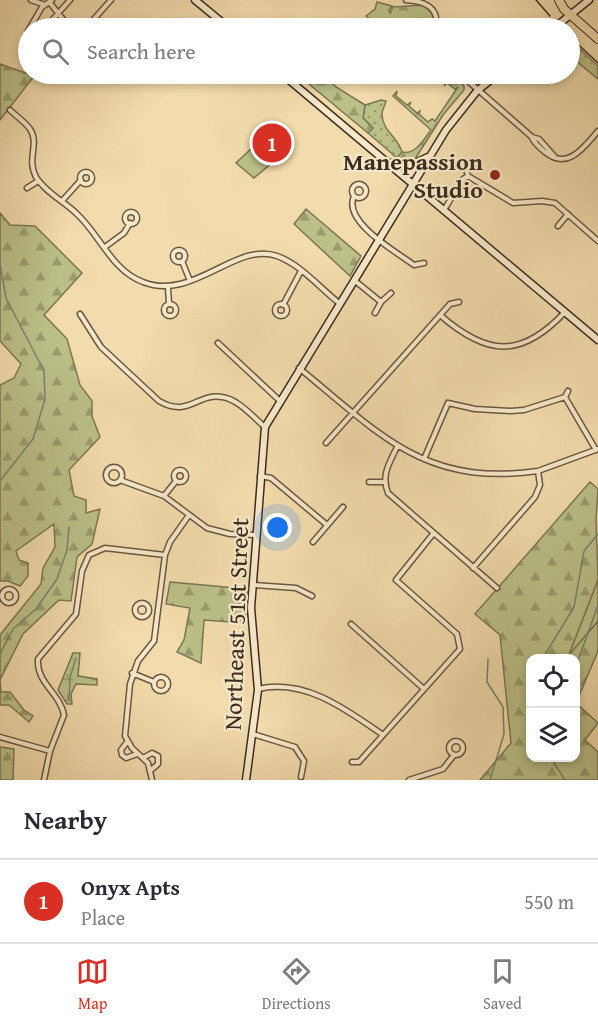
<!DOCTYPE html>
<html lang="en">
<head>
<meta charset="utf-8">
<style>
  body { margin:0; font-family:"Gentium Book Plus",serif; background:#f7f7f7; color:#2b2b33 }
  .controls { position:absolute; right:18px; bottom:18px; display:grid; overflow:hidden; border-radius:12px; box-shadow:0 3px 9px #0003 }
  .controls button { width:54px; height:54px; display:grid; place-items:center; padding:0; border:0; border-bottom:2px solid #e1e1e2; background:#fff; color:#2b2b33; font:30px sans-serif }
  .you { position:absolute; left:278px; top:528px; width:21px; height:21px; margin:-15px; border:4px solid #fff; border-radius:50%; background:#1a73e8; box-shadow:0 0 0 9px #1a73e833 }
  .badge { display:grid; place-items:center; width:39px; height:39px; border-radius:50%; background:#d93025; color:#fff; font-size:20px; font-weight:700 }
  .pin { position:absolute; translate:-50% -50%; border:3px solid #fff; box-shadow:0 2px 6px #0006 }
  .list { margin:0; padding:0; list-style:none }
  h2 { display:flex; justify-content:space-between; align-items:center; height:78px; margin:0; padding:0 24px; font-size:26px }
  h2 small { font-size:20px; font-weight:400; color:#7c7c81 }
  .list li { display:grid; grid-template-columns:39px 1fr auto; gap:18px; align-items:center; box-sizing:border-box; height:84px; padding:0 24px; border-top:2px solid #e1e1e2 }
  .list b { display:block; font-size:22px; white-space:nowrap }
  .list p { margin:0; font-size:20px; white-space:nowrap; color:#7c7c81 }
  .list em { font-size:20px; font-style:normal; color:#7c7c81 }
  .icon { flex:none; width:33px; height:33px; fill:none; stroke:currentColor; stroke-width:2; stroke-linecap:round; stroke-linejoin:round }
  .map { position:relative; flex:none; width:598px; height:780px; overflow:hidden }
  .search { position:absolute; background:#fff; box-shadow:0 3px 9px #0003; left:18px; right:18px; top:18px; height:66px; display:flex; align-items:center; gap:15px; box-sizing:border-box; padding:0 21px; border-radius:33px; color:#7c7c81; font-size:22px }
  .sheet { height:162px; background:#fff }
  nav { display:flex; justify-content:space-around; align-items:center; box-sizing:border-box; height:84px; border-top:2px solid #e1e1e2; background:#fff; font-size:16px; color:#7c7c81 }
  nav a { display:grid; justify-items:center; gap:3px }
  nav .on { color:#d93025 }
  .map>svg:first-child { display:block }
  .grass { fill:url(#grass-dots); stroke:#7c7654; stroke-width:1.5 }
  .forest { fill:url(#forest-firs); stroke:#7c7654; stroke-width:1.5; fill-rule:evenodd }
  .wetland { fill:url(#wetland-marsh); stroke:#7c7654; stroke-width:1.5 }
  .green { fill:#bbc089; stroke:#7c7654; stroke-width:1.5 }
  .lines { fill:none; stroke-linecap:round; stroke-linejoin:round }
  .stream { stroke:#76826f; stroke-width:1.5 }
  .street-casing { stroke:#6a5842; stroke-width:7 }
  .secondary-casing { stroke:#3c2c1f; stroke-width:9 }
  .highway-casing { stroke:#3c2c1f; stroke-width:10 }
  .street { stroke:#f7e8c9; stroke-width:4 }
  .secondary { stroke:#f7e8c9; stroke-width:6 }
  .highway { stroke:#f2dbac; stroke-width:8 }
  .tram { stroke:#3c2c1f; stroke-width:1.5 }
  .poi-dot { fill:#8f2418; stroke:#f7e8c9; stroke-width:2 }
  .labels { text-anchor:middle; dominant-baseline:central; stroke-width:4.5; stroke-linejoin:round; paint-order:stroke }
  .poi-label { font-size:24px; font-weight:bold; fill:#3c2c1f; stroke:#f7e8c9; text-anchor:end }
  .street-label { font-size:24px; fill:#3c2c1f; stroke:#f7e8c9 }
</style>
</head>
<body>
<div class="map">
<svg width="598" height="780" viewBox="0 0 598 780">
  <defs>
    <pattern id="grass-dots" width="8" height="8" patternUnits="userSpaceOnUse" patternTransform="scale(1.5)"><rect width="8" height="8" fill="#bbc089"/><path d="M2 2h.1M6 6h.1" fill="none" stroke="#999c6f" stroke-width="1.8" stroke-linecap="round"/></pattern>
    <pattern id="forest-firs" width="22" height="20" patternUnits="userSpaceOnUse" patternTransform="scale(1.5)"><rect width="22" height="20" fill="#bbc089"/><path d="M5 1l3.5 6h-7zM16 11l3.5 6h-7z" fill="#999c6f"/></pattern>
    <pattern id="wetland-marsh" width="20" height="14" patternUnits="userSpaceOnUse" patternTransform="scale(1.5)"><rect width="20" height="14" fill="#bbc089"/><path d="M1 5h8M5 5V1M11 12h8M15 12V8" fill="none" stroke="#999c6f"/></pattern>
  </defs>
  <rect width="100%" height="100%" fill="#f2dbac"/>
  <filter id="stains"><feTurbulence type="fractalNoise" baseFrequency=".00333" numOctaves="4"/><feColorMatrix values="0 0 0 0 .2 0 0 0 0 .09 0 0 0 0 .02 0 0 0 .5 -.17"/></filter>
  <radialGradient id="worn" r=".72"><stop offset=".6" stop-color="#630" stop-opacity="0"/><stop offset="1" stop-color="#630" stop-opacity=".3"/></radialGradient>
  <path class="grass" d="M570 40 598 66V79L570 56Z
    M381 100 386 101C385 107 382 109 382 114 382 131 398 137 402 152L397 158 368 133 370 125 363 118 365 105Z"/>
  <path class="forest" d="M377 2 392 6 389 10 390 13 393 7 425 5 434 17 433 28H426L427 26 425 28H384V22C392 24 404 26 409 20L394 23 384 20 383 28H380L366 16 375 9Z
    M0 64 34 76 0 120Z
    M297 74H323L336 87 365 105 363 118 373 128 368 133Z
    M436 74 453 75 464 86V90L443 115 415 159 406 162 397 158 402 152C416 155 423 140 431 130L393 96 397 91 396 96 407 105 411 102 409 106 417 113 420 111 419 114 428 122 432 119 435 121 458 87 455 89 447 83 444 86 446 82Z
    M306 209 361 256 350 276 294 224Z
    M0 213 10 225 35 226 82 273 44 315 67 339 80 385 92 401V416L100 437 69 470 74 496 86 500V513L100 509 92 544 77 557 71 601 59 600 23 634 0 680 1 692H10L24 710 33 716 29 722 9 705H0V635L41 584 43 568 55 547 54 524 16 551 19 560 28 563V576L20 586 8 581H0V385L14 378 21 364 0 341Z
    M590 482 598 489 596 520 598 580 570 653 598 621V651L576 703 598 723 585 740 598 752V780H480L511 743 500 635 475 614ZM530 658H576V758H530Z
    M170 582 247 589 245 623 204 620 201 663 177 652 184 640 190 608 166 604Z
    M0 747 14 749 13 780H0Z"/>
  <path class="wetland" d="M73 653H80L78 676 97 679V685L76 684 71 694 72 704H67L58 690Z"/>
  <path class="green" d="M254 146 273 162 254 178 236 163Z
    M598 580V621L569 655Z"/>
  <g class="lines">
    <path class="stream" d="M0 264 6 298 44 371 45 399 33 439 0 481
      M0 654 13 629 36 609 57 579 67 550 69 527
      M543 658 574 607 584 551 598 534
      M488 659 487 682 503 707 504 734 490 780
      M576 666 598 605
      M69 700 70 677 76 658
      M553 758 554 763 565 780"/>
    <g class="street-casing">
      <path id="street" d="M31 0 45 5
        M406 0C423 1 441 7 435 28
        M50 3 70 28
        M45 28 70 0
        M86 28 111 0
        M28 31 42 7 52 0
        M460 74 532 137 539 139 555 157
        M10 110C16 116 25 122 30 129 40 144 26 159 36 177 45 192 65 202 77 214 100 235 112 271 143 282 193 302 236 241 277 256 300 264 320 288 339 303
        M532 138C535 144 540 148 545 152 568 171 584 147 598 131
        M466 169 468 176
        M80 178a6 6 0 1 1 12 0a6 6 0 1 1-12 0Z
        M468 176 513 203 542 201 555 203 598 241
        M352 191a7 7 0 1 1 14 0a7 7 0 1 1-14 0Z
        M27 188 38 181
        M354 196C342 222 397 252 414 265L424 263
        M62 201 81 180
        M444 210 463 179 468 176
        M125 218a6 6 0 1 1 12 0a6 6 0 1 1-12 0Z
        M558 226 568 214
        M105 247 124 233 130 223
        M173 256a6 6 0 1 1 12 0a6 6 0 1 1-12 0Z
        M182 261 190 281
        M354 280 381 302
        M168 288 169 304
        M275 310a6 6 0 1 1 12 0a6 6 0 1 1-12 0Z
        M164 310a6 6 0 1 1 12 0a6 6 0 1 1-12 0Z
        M283 305 301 271
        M375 313 381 302 391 293
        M80 314 101 347 159 401C188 418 197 393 222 397 238 399 253 417 265 427
        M440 315C487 356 521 359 565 312
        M218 343 279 400
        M299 368C380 434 424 487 538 471
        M565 397 596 450
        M565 397 568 391
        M448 403 475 409 511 411 524 410 565 397
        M326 443 450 304 459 302
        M397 447C389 464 381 475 388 493L497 588
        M424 459 448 403
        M106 475a8 8 0 1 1 16 0a8 8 0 1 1-16 0Z
        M174 476a6 6 0 1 1 12 0a6 6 0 1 1-12 0Z
        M260 476 271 478 327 525
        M120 480 164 496 207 528 230 534 256 535
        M369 482H384
        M164 496 176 481
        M313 542 343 507
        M473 568 535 497 540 485 538 471 598 449
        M396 580 433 534
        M253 585 296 588 312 596
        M2 596a7 7 0 1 1 14 0a7 7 0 1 1-14 0Z
        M135 610a7 7 0 1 1 14 0a7 7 0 1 1-14 0Z
        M351 624 424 689
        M132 673 154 682
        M154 684a7 7 0 1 1 14 0a7 7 0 1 1-14 0Z
        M258 689C305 678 347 710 383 735
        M253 734 295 747 304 761 301 777
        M0 737 50 751
        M449 748a7 7 0 1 1 14 0a7 7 0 1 1-14 0Z
        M127 742 121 750 122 755 126 758 137 754
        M143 758 152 753 158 756V764L151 770
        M352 762H359L460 649 457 634 396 580
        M44 780 50 751 64 715C60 693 36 683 38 659L76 614 82 571 89 555 105 548 165 555
        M152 780 148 763 132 748 125 736 130 684 138 661 154 641 165 555 170 542 189 515
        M409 780 443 769 454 755"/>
    </g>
    <g class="secondary-casing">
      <path id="secondary" d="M195 0 229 28
        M554 28 589 0
        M282 74 598 340
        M390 163 409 166 428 157
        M246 780 258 690 251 608 265 427 446 130 477 91 498 74"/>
    </g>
    <g class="highway-casing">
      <path id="highway" d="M559 0 564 9 598 39"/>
    </g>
    <use href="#street" class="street"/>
    <use href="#secondary" class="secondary"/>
    <use href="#highway" class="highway"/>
    <path class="tram" d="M536 0 550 16
      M570 37 598 63"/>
  </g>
  <circle class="poi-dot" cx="495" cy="175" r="6"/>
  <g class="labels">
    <g class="poi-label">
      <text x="483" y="161">Manepassion<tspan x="483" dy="28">Studio</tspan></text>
    </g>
    <g class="street-label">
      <text transform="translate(236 624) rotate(-88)">Northeast 51st Street</text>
    </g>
  </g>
  <rect width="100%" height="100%" filter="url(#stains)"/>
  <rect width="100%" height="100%" fill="url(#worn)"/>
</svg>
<div class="controls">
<button><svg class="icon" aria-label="locate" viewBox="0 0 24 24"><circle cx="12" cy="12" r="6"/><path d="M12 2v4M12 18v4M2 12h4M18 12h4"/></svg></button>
<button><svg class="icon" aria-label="layers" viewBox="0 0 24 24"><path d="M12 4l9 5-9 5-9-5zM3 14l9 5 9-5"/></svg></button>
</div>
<div class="you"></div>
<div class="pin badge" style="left:272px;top:143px">1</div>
<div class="search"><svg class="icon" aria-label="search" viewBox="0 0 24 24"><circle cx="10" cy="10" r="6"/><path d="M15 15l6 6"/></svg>Search here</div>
</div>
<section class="sheet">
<h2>Nearby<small></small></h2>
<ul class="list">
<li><span class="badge">1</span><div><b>Onyx Apts</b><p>Place</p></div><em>550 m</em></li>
</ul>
</section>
<nav>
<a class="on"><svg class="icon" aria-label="map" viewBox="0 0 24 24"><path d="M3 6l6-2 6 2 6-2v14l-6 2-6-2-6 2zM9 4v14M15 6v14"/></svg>Map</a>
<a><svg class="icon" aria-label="directions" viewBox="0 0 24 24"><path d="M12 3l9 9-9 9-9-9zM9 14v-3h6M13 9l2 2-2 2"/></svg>Directions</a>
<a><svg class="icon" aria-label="saved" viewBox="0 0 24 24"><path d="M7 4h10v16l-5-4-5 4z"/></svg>Saved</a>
</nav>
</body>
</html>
